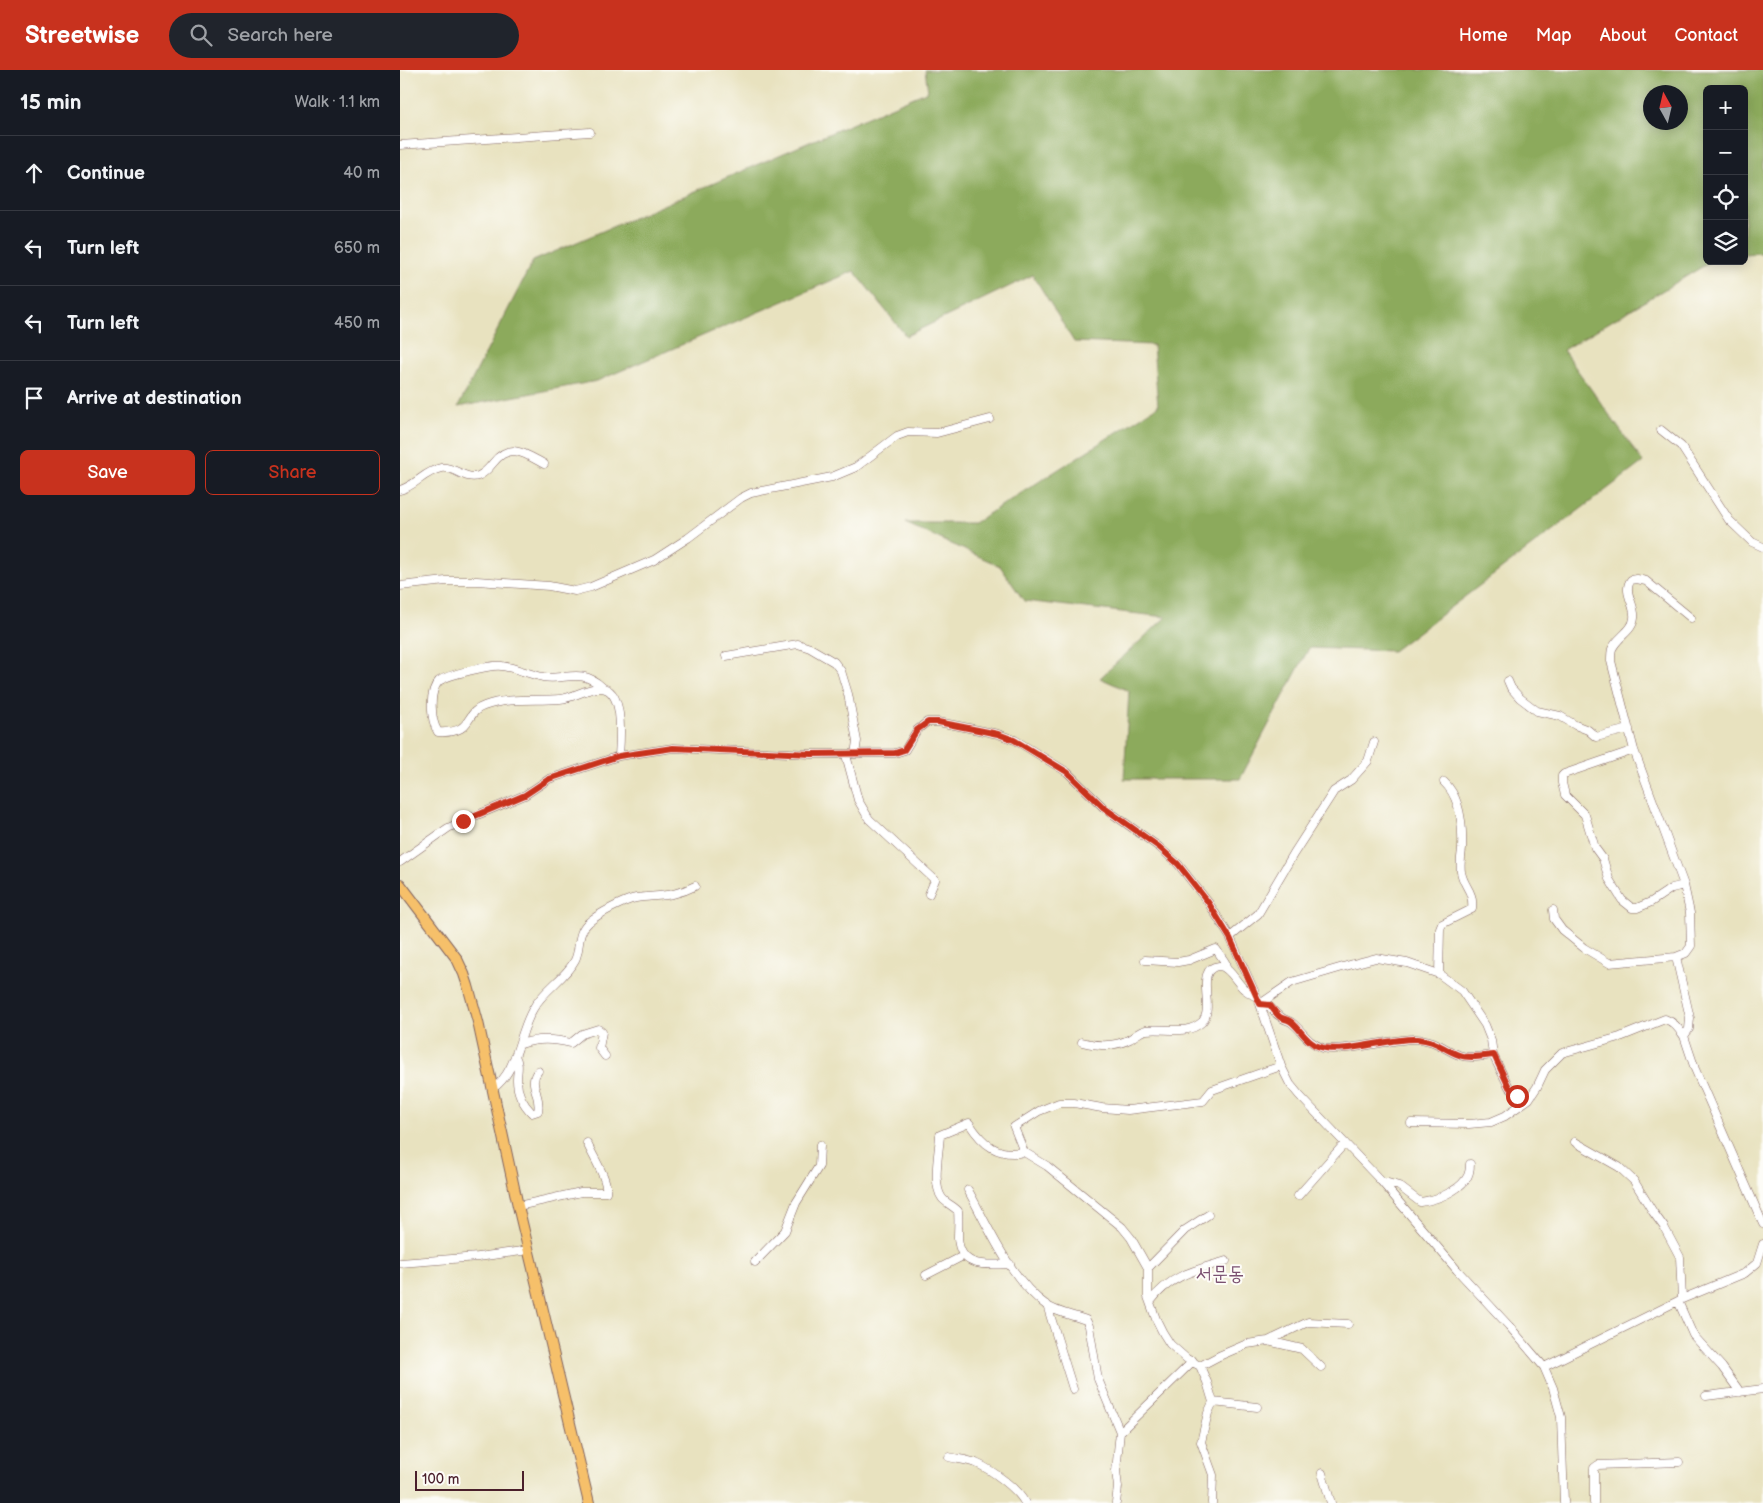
<!DOCTYPE html>
<html lang="en">
<head>
<meta charset="utf-8">
<style>
  body { margin:0; font-family:"Balsamiq Sans","Poor Story",sans-serif; background:#20242c; color:#f1f3f6 }
  .controls { position:absolute; right:15px; top:15px; display:grid; overflow:hidden; border-radius:8px; box-shadow:0 2px 12px #0003 }
  .controls button { width:45px; height:45px; display:grid; place-items:center; padding:0; border:0; border-bottom:1px solid #363941; background:#171b24; color:#f1f3f6; font:25px sans-serif }
  .compass { position:absolute; left:1243px; top:15px; width:45px; height:45px; border-radius:50%; background:#171b24; box-shadow:0 2px 12px #0003; rotate:352deg }
  .scale { position:absolute; left:15px; bottom:12px; width:109px; box-sizing:border-box; padding-left:5px; border:2px solid #4a1f2b; border-top:0; font-size:14px; line-height:18px; white-space:nowrap; color:#4a1f2b; -webkit-text-stroke:4px #fdfcf7; paint-order:stroke }
  .stop { position:absolute; width:15px; height:15px; margin:-11px; border:4px solid #c8321e; border-radius:50%; background:#fff }
  .stop.end { background:#c8321e; border-color:#fff; box-shadow:0 1px 5px #0008 }
  .list { margin:0; padding:0; list-style:none }
  h2 { display:flex; justify-content:space-between; align-items:center; height:65px; margin:0; padding:0 20px; font-size:21px }
  h2 small { font-size:16px; font-weight:400; color:#9ea1a6 }
  .list li { display:grid; grid-template-columns:32px 1fr auto; gap:15px; align-items:center; box-sizing:border-box; height:75px; padding:0 20px; border-top:1px solid #363941 }
  .list b { display:block; font-size:19px; white-space:nowrap }
  .list em { font-size:16px; font-style:normal; color:#9ea1a6 }
  .actions { display:flex; gap:10px; padding:15px 20px }
  .actions a { flex:1; padding:11px 0; border:1px solid #c8321e; border-radius:8px; text-align:center; font-size:18px; color:#c8321e }
  .actions .main { background:#c8321e; color:#fff }
  .icon { flex:none; width:28px; height:28px; fill:none; stroke:currentColor; stroke-width:2; stroke-linecap:round; stroke-linejoin:round }
  .map { position:relative; flex:none; width:1363px; height:1433px; overflow:hidden }
  header { display:flex; align-items:center; gap:30px; box-sizing:border-box; height:70px; padding:0 25px; background:#c8321e; color:#fff }
  header strong { font-size:24px }
  nav { display:flex; gap:28px; margin-inline-start:auto; font-size:18px }
  .search { width:350px; height:45px; background:#20242c; display:flex; align-items:center; gap:12px; box-sizing:border-box; padding:0 18px; border-radius:28px; color:#9ea1a6; font-size:19px }
  main { display:flex }
  aside { flex:1; background:#171b24 }
  .map>svg:first-child { display:block }
  .forest { fill:#8caa5c; stroke:#6b6444; fill-rule:evenodd }
  .lines { fill:none; stroke-linecap:round; stroke-linejoin:round }
  .minor-casing { stroke:#81635f; stroke-width:9 }
  .major-casing { stroke:#81635f; stroke-width:12 }
  .minor { stroke:#fff; stroke-width:8 }
  .major { stroke:#f6c06b; stroke-width:10 }
  .route { stroke:#c8321e; stroke-width:6 }
  .labels { text-anchor:middle; dominant-baseline:central; stroke-width:4; stroke-linejoin:round; paint-order:stroke }
  .quarter-label { font-size:20px; fill:#7b5171; stroke:#fdfcf7 }
</style>
</head>
<body>
<header>
<strong>Streetwise</strong>
<div class="search"><svg class="icon" aria-label="search" viewBox="0 0 24 24"><circle cx="10" cy="10" r="6"/><path d="M15 15l6 6"/></svg>Search here</div>
<nav><a>Home</a><a>Map</a><a>About</a><a>Contact</a></nav>
</header>
<main>
<aside>
<h2>15 min<small>Walk · 1.1 km</small></h2>
<ul class="list">
<li><svg class="icon" aria-label="ahead" viewBox="0 0 24 24"><path d="M12 20V5M6 11l6-6 6 6"/></svg><div><b>Continue</b></div><em>40 m</em></li>
<li><svg class="icon" aria-label="left" viewBox="0 0 24 24"><path d="M17 20v-9H6M10 6l-5 5 5 5"/></svg><div><b>Turn left</b></div><em>650 m</em></li>
<li><svg class="icon" aria-label="left" viewBox="0 0 24 24"><path d="M17 20v-9H6M10 6l-5 5 5 5"/></svg><div><b>Turn left</b></div><em>450 m</em></li>
<li><svg class="icon" aria-label="arrive" viewBox="0 0 24 24"><path d="M6 21V4h12l-3 4 3 4H6"/></svg><div><b>Arrive at destination</b></div></li>
</ul>
<div class="actions"><a class="main">Save</a><a>Share</a></div>
</aside>
<div class="map">
<svg width="1363" height="1433" viewBox="0 0 1363 1433">
  <rect width="100%" height="100%" fill="#fdfcf7"/>
  <filter id="ink" filterUnits="userSpaceOnUse"><feTurbulence type="fractalNoise" baseFrequency=".02" numOctaves="2"/><feDisplacementMap in="SourceGraphic" scale="10" xChannelSelector="R" yChannelSelector="G"/><feConvolveMatrix kernelMatrix="1 2 1 2 8 2 1 2 1" color-interpolation-filters="sRGB"/></filter>
  <filter id="wash" filterUnits="userSpaceOnUse"><feTurbulence type="fractalNoise" baseFrequency=".0096" numOctaves="4" result="noise"/><feDisplacementMap in="SourceGraphic" scale="20" xChannelSelector="R" yChannelSelector="G"/><feGaussianBlur stdDeviation="1.12" result="paint"/><feColorMatrix in="noise" values="0 0 0 0 0 0 0 0 0 0 0 0 0 0 0 0 0 1.4 0 .05"/><feComposite in="paint" operator="in"/></filter>
  <g filter="url(#wash)">
    <rect width="100%" height="100%" fill="#e8e2bf"/>
    <path class="forest" d="M525 0H1363V183L1344 184V19H1307V191H1312L1163 280 1243 392 993 581 909 578 840 709H724L729 621 700 608 766 547 624 531 600 496 505 453H574L758 336 753 275 674 272 633 205 506 266 454 201 197 311 58 337 133 191 528 21ZM1250 22H1280V52H1250Z"/>
  </g>
  <g filter="url(#ink)">
    <g class="lines">
      <g class="minor-casing">
        <path id="minor" d="M0 75 190 62
          M1261 360 1281 376 1329 450 1352 472 1363 477
          M0 420C15 416 25 401 41 398 54 396 65 410 78 406 84 404 89 398 93 393 110 372 124 383 144 394
          M0 516 46 511H77L149 516 175 521 191 517 254 490 288 468 341 428 351 423 432 407 456 397 497 366 508 362 537 363 590 349
          M326 586 398 574 410 578 434 592 441 601 448 624 457 671 455 684
          M1108 611 1111 618 1120 628 1137 641 1160 646 1175 655 1188 660 1196 667 1229 659
          M202 617C181 597 165 611 143 607 129 604 116 598 102 596 92 594 47 605 39 611 28 622 31 651 38 662 75 664 63 643 84 636 108 627 135 631 160 629 174 628 187 617 201 618 225 619 220 670 219 686
          M1234 680 1164 704 1162 706V713L1165 725 1185 745 1195 778 1203 789 1209 809 1222 830 1232 838H1237L1251 832 1272 818 1284 815
          M446 685 458 730 469 749 535 810 529 824
          M0 792 48 758 63 751 125 725 149 709 219 686 273 678 411 684 495 683 505 680 517 660 527 652H538L559 656 598 664 615 670 667 702 703 737 759 777 778 794 808 832 830 867 860 934 881 996 890 1014 899 1025 981 1111 1057 1200 1109 1256 1144 1297 1153 1318 1161 1347 1164 1433
          M1153 840 1154 849 1162 860 1184 878 1209 893 1276 887 1286 883 1291 876 1290 843 1284 815 1234 680 1211 591C1211 587 1211 582 1212 579 1217 567 1233 561 1234 548 1236 535 1222 522 1231 510L1237 509 1246 511 1291 548
          M830 867 858 844 894 783 934 721 951 710 968 691 974 672
          M1276 887 1290 948 1289 959 1284 966 1295 999 1363 1154
          M745 890 778 892 789 890 816 879 825 892 826 897
          M1039 904 1040 859 1042 854 1072 839C1074 820 1064 818 1061 802 1060 795 1061 786 1062 779 1063 756 1061 728 1044 712
          M860 934C875 936 870 941 881 947 884 950 888 950 891 952 904 962 906 972 923 978 939 983 992 969 1014 969 1036 969 1041 978 1059 985 1070 989 1083 986 1093 985L1109 1017 1117 1025 1129 1029
          M860 934 892 912 953 894 976 888 1007 893 1039 904 1062 921 1085 955 1091 970 1093 985
          M682 972C697 976 715 977 730 969 735 966 740 961 746 960 764 957 787 966 802 952 816 938 793 898 819 896 829 896 837 913 844 919 848 922 852 925 857 927
          M121 974C138 968 153 969 171 973L182 964 198 959 202 962 199 978 205 986
          M115 986C120 995 117 1001 117 1010 117 1023 123 1034 132 1043L138 1041C142 1025 127 1014 138 1001
          M92 1019C118 1002 118 964 133 939 143 920 165 909 175 890 181 878 176 863 189 852 198 844 225 830 236 828 259 825 274 827 295 816
          M1011 1053 1069 1054 1091 1052 1105 1046 1129 1029 1137 1017 1145 1000 1162 983 1220 967 1265 949C1274 952 1278 958 1284 966
          M1175 1072 1219 1097 1234 1111 1253 1142 1264 1157 1280 1187 1282 1229
          M624 1082 614 1057 639 1041 659 1033H674L702 1038 728 1040 803 1031 812 1020 881 996
          M981 1111 999 1116 1020 1132C1035 1130 1056 1123 1066 1109 1069 1105 1070 1099 1070 1094
          M568 1120C589 1158 610 1209 646 1235 657 1243 673 1245 686 1250L689 1256 698 1309 720 1362 716 1401 718 1417 716 1433
          M898 1126 945 1073
          M118 1136 181 1122H206C209 1110 192 1085 187 1073
          M355 1192 385 1161 396 1133 419 1096 420 1075
          M0 1193 78 1187 129 1180
          M610 1194C587 1195 560 1199 558 1168 558 1159 559 1150 558 1141 553 1136 546 1133 542 1128 532 1114 539 1083 540 1065L569 1053C583 1075 598 1087 624 1082L647 1096 722 1157 731 1168 748 1198V1227L756 1249 763 1263 770 1274 787 1289 800 1296 807 1312 813 1332 808 1343 801 1372 813 1405 812 1433
          M748 1198 785 1160 808 1145
          M526 1205 563 1186
          M1278 1231 1293 1265 1322 1297 1340 1322
          M750 1232C770 1205 796 1200 826 1191
          M647 1235 673 1319
          M868 1271 902 1279 921 1297
          M800 1296 819 1286 847 1274 868 1271 908 1252 948 1254
          M1144 1297 1282 1229 1345 1203 1357 1193 1363 1174
          M1306 1326 1363 1319
          M813 1332 857 1337
          M720 1362 793 1291
          M549 1387C557 1389 568 1390 576 1393 592 1400 617 1418 625 1433
          M922 1403 931 1433
          M1194 1433V1398L1198 1395 1279 1392"/>
      </g>
      <g class="major-casing">
        <path id="major" d="M0 814 57 889 64 904 68 916 78 952 118 1136 189 1433"/>
      </g>
      <use href="#minor" class="minor"/>
      <use href="#major" class="major"/>
    </g>
  </g>
  <g class="lines" filter="url(#ink)">
    <path class="route" d="M63 751 125 725 149 709 219 686 273 678 412 684 495 683 504 680 517 660 528 652H538L598 664 614 670 667 702 703 737 759 777 778 794 808 832 830 868 860 934 870 935C873 939 876 944 880 947 883 949 887 949 890 951 899 957 904 969 915 975 940 987 988 967 1017 969 1037 970 1042 979 1059 985 1069 989 1083 986 1094 985L1109 1017 1117 1026"/>
  </g>
  <g class="labels">
    <g class="quarter-label">
      <text x="820" y="1204">서문동</text>
    </g>
  </g>
</svg>
<div class="controls">
<button>+</button>
<button>−</button>
<button><svg class="icon" aria-label="locate" viewBox="0 0 24 24"><circle cx="12" cy="12" r="6"/><path d="M12 2v4M12 18v4M2 12h4M18 12h4"/></svg></button>
<button><svg class="icon" aria-label="layers" viewBox="0 0 24 24"><path d="M12 4l9 5-9 5-9-5zM3 14l9 5 9-5"/></svg></button>
</div>
<svg class="compass" viewBox="-18 -18 36 36"><path d="M0-13l5 13h-10z" fill="#e53935"/><path d="M0 13l5-13h-10z" fill="#9ea1a6"/></svg>
<div class="scale">100 m</div>
<div class="stop" style="left:1117px;top:1026px"></div>
<div class="stop end" style="left:63px;top:751px"></div>
</div>
</main>
</body>
</html>
